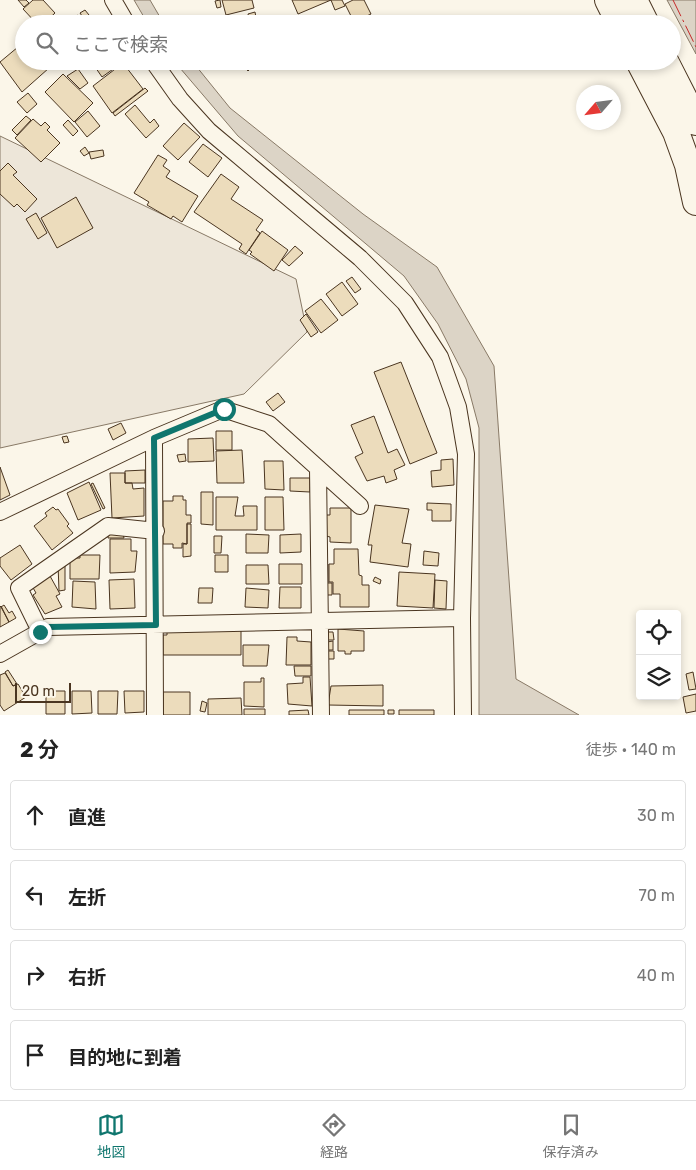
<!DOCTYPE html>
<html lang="ja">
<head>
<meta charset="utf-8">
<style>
  body { margin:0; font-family:Rubik,"Noto Sans JP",sans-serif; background:#f6f6f6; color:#222 }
  .controls { position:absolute; right:15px; bottom:15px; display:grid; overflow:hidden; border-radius:5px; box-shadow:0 2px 8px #0003 }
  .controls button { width:45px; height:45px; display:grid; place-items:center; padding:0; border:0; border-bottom:1px solid #e0e0e0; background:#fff; color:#222; font:25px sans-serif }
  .compass { position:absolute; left:576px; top:85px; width:45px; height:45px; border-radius:50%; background:#fff; box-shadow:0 2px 8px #0003; rotate:242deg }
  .scale { position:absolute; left:15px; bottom:12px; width:56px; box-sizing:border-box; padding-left:5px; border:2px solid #4a3520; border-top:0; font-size:14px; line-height:18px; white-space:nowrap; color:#4a3520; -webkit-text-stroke:4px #fbf6e9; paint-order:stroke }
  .stop { position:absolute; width:15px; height:15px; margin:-11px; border:4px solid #0f766e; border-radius:50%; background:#fff }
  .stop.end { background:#0f766e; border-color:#fff; box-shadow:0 1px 5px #0008 }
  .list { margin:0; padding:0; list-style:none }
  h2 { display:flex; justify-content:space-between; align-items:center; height:65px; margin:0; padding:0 20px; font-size:21px }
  h2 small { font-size:16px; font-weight:400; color:#767676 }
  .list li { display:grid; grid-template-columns:32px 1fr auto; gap:15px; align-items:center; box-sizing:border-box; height:70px; margin:0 10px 10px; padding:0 10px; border:1px solid #e0e0e0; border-radius:5px }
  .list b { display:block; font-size:19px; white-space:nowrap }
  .list em { font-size:16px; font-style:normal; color:#767676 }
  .icon { flex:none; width:28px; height:28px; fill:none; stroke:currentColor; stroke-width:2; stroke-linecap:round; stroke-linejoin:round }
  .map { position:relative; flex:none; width:696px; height:715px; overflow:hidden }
  .search { position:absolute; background:#fff; box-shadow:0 2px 8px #0003; left:15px; right:15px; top:15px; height:55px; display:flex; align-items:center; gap:12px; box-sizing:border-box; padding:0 18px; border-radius:28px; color:#767676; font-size:19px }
  .sheet { height:385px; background:#fff }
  nav { display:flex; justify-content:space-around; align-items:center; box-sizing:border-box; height:70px; border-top:1px solid #e0e0e0; background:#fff; font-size:14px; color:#767676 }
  nav a { display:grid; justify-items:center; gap:2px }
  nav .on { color:#0f766e }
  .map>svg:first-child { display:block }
  .green { fill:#ede6d9; stroke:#887966 }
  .water { fill:#dcd4c6; stroke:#887966 }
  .building { fill:#ecdcbc; stroke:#4a3520 }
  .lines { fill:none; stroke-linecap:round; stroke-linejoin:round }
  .street-casing { stroke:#4a3520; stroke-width:18 }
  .primary-casing { stroke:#4a3520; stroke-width:28 }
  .street { stroke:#fbf6e9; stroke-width:16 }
  .primary { stroke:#fbf6e9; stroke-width:26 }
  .power { stroke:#c62828; stroke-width:1; stroke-dasharray:18 4 2.5 4; stroke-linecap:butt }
  .route { stroke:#0f766e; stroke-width:6 }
</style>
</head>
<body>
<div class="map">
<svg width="696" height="715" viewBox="0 0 696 715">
  <rect width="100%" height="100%" fill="#fbf6e9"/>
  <path class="green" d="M0 136 296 279 307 332 244 394 0 448Z"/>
  <path class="water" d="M134 0H150L164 24H148Z
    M667 0H696V54Z
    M174 61H192L230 108 363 214 437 267 494 366 516 679 579 715H479V428L466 379 438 324 404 276 238 136Z"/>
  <path class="building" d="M18 0H26L29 3 24 7Z
    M33 0H43L55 13 43 24H37L23 9Z
    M220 0 221 7 217 8 215 1Z
    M222 0H252L254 8 226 15Z
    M292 0H331L298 14Z
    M331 0H342L345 6 335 10Z
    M353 0H364L371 14 354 22 345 4Z
    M85 10 89 15 84 19 80 13Z
    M255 12 257 23 250 24 248 14Z
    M78 15 85 24H65Z
    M247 16 249 24H239L238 18Z
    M237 17 239 23 231 24 230 19Z
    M24 42V61H42L49 68 22 92 0 62Z
    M91 61H112L116 67 102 77Z
    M239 61H248L253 66 248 71Z
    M123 63 143 89 112 113 93 86Z
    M78 69 88 83 80 89 67 76Z
    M63 74 93 103 74 122 45 92Z
    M145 88 148 91 115 116 113 113Z
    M28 93 37 104 27 113 17 102Z
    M135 105 150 123 154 119 159 126 146 138 125 114Z
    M88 111 100 126 87 137 75 122Z
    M26 116 31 120 17 135 12 130Z
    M33 119 41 126 45 122 50 127 47 130 60 143 41 162 15 138Z
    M68 120 78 131 73 136 63 125Z
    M184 123 200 137 178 160 163 146Z
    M203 144 222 158 208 177 189 162Z
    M85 147 89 153 84 156 80 151Z
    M103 150 104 156 91 159 89 152Z
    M158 155 167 160 163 166 170 171 166 177 198 196 182 222 173 216 171 219 147 205 149 202 134 193Z
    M8 163 17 172 13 175 37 199 25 212 17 204 14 207 0 194V171Z
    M221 174 239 187 231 199 263 220 256 230 260 233 246 254 239 249 242 244 194 212Z
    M76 197 93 228 57 248 41 218Z
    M36 213 47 233 38 239 26 219Z
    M262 231 288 250 274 271 250 254 252 252 249 250Z
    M295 246 303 253 289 266 282 260Z
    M352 277 361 289 355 293 346 281Z
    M342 282 358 304 342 316 326 294Z
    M321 299 338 320 321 333 305 311Z
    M306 314 318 332 311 337 300 320Z
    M401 362 437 453 410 464 374 372Z
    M278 393 285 402 273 411 266 402Z
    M374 416 388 453 397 449 405 465 394 470 397 479 386 483 384 476 367 481 355 457 363 453 351 425Z
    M121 423 126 433 113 440 108 429Z
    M216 431H232V450H216Z
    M67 436 69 442 64 443 62 437Z
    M213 438 214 461 188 462V439Z
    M242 450 244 483H217L216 451Z
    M185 454 186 461 179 462 177 455Z
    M453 459 454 485 432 487 431 471 441 470V460Z
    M264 461H283L284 490 265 489Z
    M0 467 10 495 0 500Z
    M145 470V483H125V471Z
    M110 473H125V483H132L133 489 144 488V516L112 518Z
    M290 478H310V492L290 491Z
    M89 482 101 510 78 520 67 493Z
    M93 483 105 508 103 509 91 484Z
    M201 492H213V525L201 524Z
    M173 496H183V500H186V515H191V523H187V544L182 543V548H173V544H163V501H173Z
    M216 497H238L235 516H244L243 506H257V530H216Z
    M265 497H283L284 530H265Z
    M427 503 451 504V521H432V510H427Z
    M375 505 409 509 402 543 411 544 408 567 370 562 372 545H368Z
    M53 507 56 510 58 509 69 524 67 526 73 533 52 550 34 526 47 516 45 513Z
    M330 508H351V543L330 542V537L326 536V515H330Z
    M187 524H191V556L183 557V544H187Z
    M108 533H123L124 538H108Z
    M246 534 269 535 268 553H246Z
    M301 534V552L280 553V535Z
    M214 536H222L221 553H214Z
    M110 539H131V551H137L135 572 110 573Z
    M20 545 32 564 11 580 0 566V558Z
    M334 549H358L359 575 362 576V585H369V607H340V594H333V582H329V564H334Z
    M424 551 439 553 438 566 423 565Z
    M80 555H100L99 579H70V558H80Z
    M215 555H228V572H215Z
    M58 564H65V590L59 591Z
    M279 564H302V584H279Z
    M325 564H328V583H332V595H327Z
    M246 565H268L269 584H246Z
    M399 572 435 574 433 608 397 606Z
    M50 576 60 594 56 596 62 607 45 614 33 595 36 593 32 586Z
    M375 577 381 580 380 584 373 581Z
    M134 579 135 608 110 609 109 580Z
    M435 580 447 581 446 609 434 608Z
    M73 581 95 582 96 609 72 607Z
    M280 587H301V608H279Z
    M199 588H213L212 603H198Z
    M246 588 269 590 268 608 245 607Z
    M4 605 9 613 12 611 16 618 9 622 1 607Z
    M1 606 9 622 0 627V607Z
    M167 628H241V655H163V635H167Z
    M338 629 364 631V651H351V654H345V651H338Z
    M327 632H333L334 640H327Z
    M287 637H297V641L311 642V665H286Z
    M333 641V650H327V642Z
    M243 645H269L267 666H243Z
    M327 651H334V659H327Z
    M294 666H311V676H295Z
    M8 670 17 684 13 686 5 672Z
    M693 672 696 689 689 690 686 674Z
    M5 673 13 686 18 684 26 697 4 711 0 705V675Z
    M303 677H310L312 706 288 704 287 684 303 683Z
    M261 678H264V707L244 706V682H261Z
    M383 685V706L328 705 331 686Z
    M46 691H65V714H46Z
    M72 691H91L92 713 72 714Z
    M98 691H118L117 714H98Z
    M124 691H144V712L125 713Z
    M163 692H190V715H163Z
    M696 694V711L686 713 683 697Z
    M241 698 242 715H208V699Z
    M202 701 207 703 205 712 200 711Z
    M244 709H265V715H244Z
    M308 710 309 715H289V711Z
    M349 710H384V715H349Z
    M388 710H394V714H388Z
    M399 710H434V715H399Z"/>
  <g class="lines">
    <g class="street-casing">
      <path id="street" d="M113 0 127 24
        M153 61 180 99 209 131 360 258 405 303 440 357 458 407 466 454 462 618 463 715
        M154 438 155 715
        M318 468 321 715
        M0 512 154 438 223 409 269 424 360 506
        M40 631 19 588 108 526 156 531
        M0 654 48 627 462 618"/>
    </g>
    <g class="primary-casing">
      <path id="primary" d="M608 0 620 24
        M634 0 646 24
        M639 61 676 132 688 165 696 202
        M665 61 696 122"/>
    </g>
    <use href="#street" class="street"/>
    <use href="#primary" class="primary"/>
    <path class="power" d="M673 0 696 47"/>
  </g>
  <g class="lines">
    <path class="route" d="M40 632 48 627 156 625 154 438 224 409"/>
  </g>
</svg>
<div class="controls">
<button><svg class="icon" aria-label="locate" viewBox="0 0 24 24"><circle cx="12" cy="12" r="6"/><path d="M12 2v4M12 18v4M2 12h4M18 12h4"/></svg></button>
<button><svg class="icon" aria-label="layers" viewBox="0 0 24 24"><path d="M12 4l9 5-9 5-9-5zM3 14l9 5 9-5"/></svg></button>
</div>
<svg class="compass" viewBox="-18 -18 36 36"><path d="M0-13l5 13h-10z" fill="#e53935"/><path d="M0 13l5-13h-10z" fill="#767676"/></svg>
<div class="scale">20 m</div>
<div class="stop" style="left:224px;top:409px"></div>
<div class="stop end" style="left:40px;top:632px"></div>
<div class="search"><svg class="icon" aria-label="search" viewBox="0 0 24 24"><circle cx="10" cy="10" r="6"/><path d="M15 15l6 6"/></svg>ここで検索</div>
</div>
<section class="sheet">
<h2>2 分<small>徒歩 · 140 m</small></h2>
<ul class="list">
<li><svg class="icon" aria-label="ahead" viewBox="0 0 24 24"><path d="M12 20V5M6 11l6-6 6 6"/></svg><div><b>直進</b></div><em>30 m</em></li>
<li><svg class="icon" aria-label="left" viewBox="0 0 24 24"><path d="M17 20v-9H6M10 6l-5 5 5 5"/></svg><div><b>左折</b></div><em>70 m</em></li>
<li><svg class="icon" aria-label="right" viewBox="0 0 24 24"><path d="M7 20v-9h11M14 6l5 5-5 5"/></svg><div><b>右折</b></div><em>40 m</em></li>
<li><svg class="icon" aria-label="arrive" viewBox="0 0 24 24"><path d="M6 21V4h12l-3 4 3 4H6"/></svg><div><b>目的地に到着</b></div></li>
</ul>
</section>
<nav>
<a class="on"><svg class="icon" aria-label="map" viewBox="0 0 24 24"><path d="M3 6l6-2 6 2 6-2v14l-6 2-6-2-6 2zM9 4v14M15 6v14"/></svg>地図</a>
<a><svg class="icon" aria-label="directions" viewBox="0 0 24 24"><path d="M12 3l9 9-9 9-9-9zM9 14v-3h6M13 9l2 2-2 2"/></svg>経路</a>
<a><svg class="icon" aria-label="saved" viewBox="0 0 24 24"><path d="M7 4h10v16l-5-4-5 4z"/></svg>保存済み</a>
</nav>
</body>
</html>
